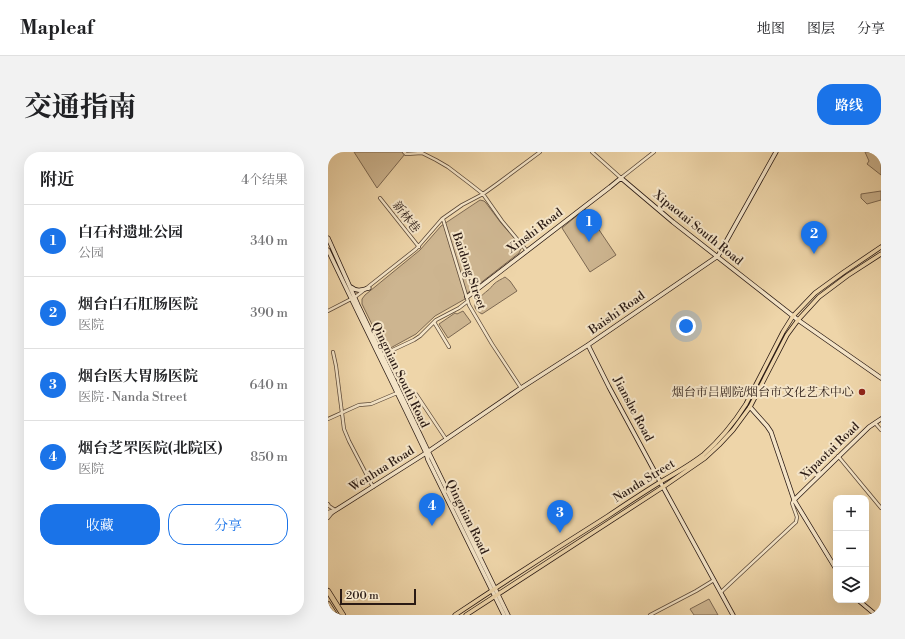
<!DOCTYPE html>
<html lang="zh">
<head>
<meta charset="utf-8">
<style>
  body { margin:0; font-family:"Libre Bodoni","Noto Serif SC",serif; background:#f2f2f2; color:#202124 }
  .controls { position:absolute; right:12px; bottom:12px; display:grid; overflow:hidden; border-radius:8px; box-shadow:0 4px 16px #0002 }
  .controls button { width:36px; height:36px; display:grid; place-items:center; padding:0; border:0; border-bottom:1px solid #e0e0e0; background:#fff; color:#202124; font:20px sans-serif }
  .scale { position:absolute; left:12px; bottom:10px; width:76px; box-sizing:border-box; padding-left:4px; border:2px solid #2a1a14; border-top:0; font-size:11px; line-height:14px; white-space:nowrap; color:#2a1a14; -webkit-text-stroke:3px #f4e4c7; paint-order:stroke }
  .you { position:absolute; left:358px; top:174px; width:14px; height:14px; margin:-10px; border:3px solid #fff; border-radius:50%; background:#1a73e8; box-shadow:0 0 0 6px #1a73e833 }
  .badge { display:grid; place-items:center; width:26px; height:26px; border-radius:50%; background:#1a73e8; color:#fff; font-size:13px; font-weight:700 }
  .pin { position:absolute; translate:-50% -33px; filter:drop-shadow(0 1px 2px #0008) }
  .pin::after { content:''; position:absolute; top:21px; width:14px; height:12px; background:inherit; clip-path:polygon(0 0,100% 0,50% 100%) }
  .list { margin:0; padding:0; list-style:none }
  h2 { display:flex; justify-content:space-between; align-items:center; height:52px; margin:0; padding:0 16px; font-size:17px }
  h2 small { font-size:13px; font-weight:400; color:#757577 }
  .list li { display:grid; grid-template-columns:26px 1fr auto; gap:12px; align-items:center; box-sizing:border-box; height:72px; padding:0 16px; border-top:1px solid #e0e0e0 }
  .list b { display:block; font-size:15px; white-space:nowrap }
  .list p { margin:0; font-size:13px; white-space:nowrap; color:#757577 }
  .list em { font-size:13px; font-style:normal; color:#757577 }
  .actions { display:flex; gap:8px; padding:12px 16px }
  .actions a { flex:1; padding:9px 0; border:1px solid #1a73e8; border-radius:16px; text-align:center; font-size:14px; color:#1a73e8 }
  .actions .main { background:#1a73e8; color:#fff }
  .icon { flex:none; width:22px; height:22px; fill:none; stroke:currentColor; stroke-width:2; stroke-linecap:round; stroke-linejoin:round }
  .map { position:relative; flex:none; width:553px; height:463px; overflow:hidden; border-radius:16px }
  header { display:flex; align-items:center; gap:24px; box-sizing:border-box; height:56px; padding:0 20px; background:#fff; border-bottom:1px solid #e0e0e0 }
  header strong { font-size:19px }
  nav { display:flex; gap:22px; margin-inline-start:auto; font-size:14px }
  .intro { display:flex; align-items:center; justify-content:space-between; box-sizing:border-box; height:96px; padding:0 24px }
  h1 { margin:0; font-size:28px }
  .button { padding:10px 18px; border-radius:16px; background:#1a73e8; color:#fff; font-size:14px; font-weight:700 }
  main { display:flex; gap:24px; padding:0 24px }
  aside { flex:1; background:#fff; border-radius:16px; box-shadow:0 4px 16px #0002 }
  .map>svg:first-child { display:block }
  .green { fill:#cdb590; stroke:#7c6852 }
  .lines { fill:none; stroke-linecap:round; stroke-linejoin:round }
  .street-casing { stroke:#5b4939; stroke-width:4 }
  .secondary-casing { stroke:#2a1a14; stroke-width:5 }
  .primary-casing { stroke:#2a1a14; stroke-width:5 }
  .highway-casing { stroke:#2a1a14; stroke-width:6 }
  .street { stroke:#f4e4c7; stroke-width:2.5 }
  .secondary { stroke:#f4e4c7; stroke-width:3.5 }
  .primary { stroke:#eed5a9; stroke-width:3.5 }
  .highway { stroke:#eed5a9; stroke-width:4.5 }
  .poi-dot { fill:#8f2418; stroke:#f4e4c7; stroke-width:1.5 }
  .labels { text-anchor:middle; dominant-baseline:central; stroke-width:4; stroke-linejoin:round; paint-order:stroke }
  .street-label { font-size:12px; fill:#2a1a14; stroke:#f4e4c7 }
  .poi-label { font-size:12px; fill:#2a1a14; stroke:#f4e4c7; text-anchor:end }
</style>
</head>
<body>
<header>
<strong>Mapleaf</strong>
<nav><a>地图</a><a>图层</a><a>分享</a></nav>
</header>
<div class="intro"><h1>交通指南</h1><a class="button">路线</a></div>
<main>
<aside>
<h2>附近<small>4个结果</small></h2>
<ul class="list">
<li><span class="badge">1</span><div><b>白石村遗址公园</b><p>公园</p></div><em>340 m</em></li>
<li><span class="badge">2</span><div><b>烟台白石肛肠医院</b><p>医院</p></div><em>390 m</em></li>
<li><span class="badge">3</span><div><b>烟台医大胃肠医院</b><p>医院 · Nanda Street</p></div><em>640 m</em></li>
<li><span class="badge">4</span><div><b>烟台芝罘医院(北院区)</b><p>医院</p></div><em>850 m</em></li>
</ul>
<div class="actions"><a class="main">收藏</a><a>分享</a></div>
</aside>
<div class="map">
<svg width="553" height="463" viewBox="0 0 553 463">
  <rect width="100%" height="100%" fill="#eed5a9"/>
  <filter id="stains"><feTurbulence type="fractalNoise" baseFrequency=".005" numOctaves="4"/><feColorMatrix values="0 0 0 0 .2 0 0 0 0 .09 0 0 0 0 .02 0 0 0 .5 -.17"/></filter>
  <radialGradient id="worn" r=".72"><stop offset=".6" stop-color="#630" stop-opacity="0"/><stop offset="1" stop-color="#630" stop-opacity=".3"/></radialGradient>
  <path class="green" d="M26 0H90L77 2 49 36Z
    M537 0H553V23L539 12 541 9Z
    M553 39V48L539 52 533 46V42Z
    M152 48 156 49 158 51 173 71 194 95 191 101 137 143V147L107 164 88 182 57 199 34 152V147L37 143 92 98 113 74Z
    M257 57 288 103 262 120 234 76Z
    M177 125 182 129 189 139 154 162C139 154 151 146 159 139 162 137 164 134 166 132 169 129 174 127 177 125Z
    M135 159 143 170 120 186 111 172 127 161 129 162Z
    M381 447 390 463H366L362 457Z"/>
  <g class="lines">
    <g class="street-casing">
      <path id="street" d="M76 0 78 2 94 1 108 8 120 15 141 31 155 42 174 69 199 99
        M264 0 293 26 326 0
        M52 46 91 95
        M115 67 141 153 164 192 193 236
        M0 159 27 145 31 142 88 97 114 67 134 53 155 42 169 32 212 0
        M106 170 121 195
        M5 200 8 214 16 277 21 289 45 335
        M54 203 86 188 92 184 108 168 131 156 140 149
        M88 242 118 287
        M0 267 31 253 43 252 69 241
        M547 271 553 278
        M510 304 553 356
        M0 352 1 354 7 358
        M0 360 7 358
        M0 366 4 361
        M393 440 468 370 469 365 464 351 466 348
        M322 463 368 439 386 428"/>
    </g>
    <g class="secondary-casing">
      <path id="secondary" d="M0 86 30 153 100 299 180 463
        M0 98C32 166 66 233 98 301L100 308 176 463
        M23 135C29 140 34 138 41 136
        M139 145 282 35 293 26 345 70 470 168 553 226
        M260 193 281 235 335 335 405 463
        M422 255 439 274 443 280 466 348 508 417
        M466 348 541 275 553 267
        M0 363 98 301 193 236 260 193 390 104 448 0
        M530 448 548 463"/>
    </g>
    <g class="primary-casing">
      <path id="primary" d="M127 463C178 429 229 396 280 364 298 352 316 340 334 329 348 321 362 313 375 303 392 288 406 271 418 252L455 180 465 164 487 141 516 120 553 95
        M138 463 335 335 377 306 391 293 405 278 422 255 459 183 470 168 491 145 519 124 553 102"/>
    </g>
    <g class="highway-casing">
      <path id="highway" d="M0 439 15 463
        M0 452 7 463"/>
    </g>
    <use href="#street" class="street"/>
    <use href="#secondary" class="secondary"/>
    <use href="#primary" class="primary"/>
    <use href="#highway" class="highway"/>
  </g>
  <circle class="poi-dot" cx="534" cy="240" r="4"/>
  <g class="labels">
    <g class="street-label">
      <text transform="translate(78 65) rotate(52)">新林巷</text>
      <text transform="translate(370 76) rotate(39)">Xipaotai South Road</text>
      <text transform="translate(207 79) rotate(-37)">Xinshi Road</text>
      <text transform="translate(141 119) rotate(71)">Baidong Street</text>
      <text transform="translate(289 161) rotate(-35)">Baishi Road</text>
      <text transform="translate(72 223) rotate(64)">Qingnian South Road</text>
      <text transform="translate(305 257) rotate(62)">Jianshe Road</text>
      <text transform="translate(502 299) rotate(-44)">Xipaotai Road</text>
      <text transform="translate(54 317) rotate(-32)">Wenhua Road</text>
      <text transform="translate(316 329) rotate(-32)">Nanda Street</text>
      <text transform="translate(139 365) rotate(64)">Qingnian Road</text>
    </g>
    <g class="poi-label">
      <text x="526" y="240">烟台市吕剧院/烟台市文化艺术中心</text>
    </g>
  </g>
  <rect width="100%" height="100%" filter="url(#stains)"/>
  <rect width="100%" height="100%" fill="url(#worn)"/>
</svg>
<div class="controls">
<button>+</button>
<button>−</button>
<button><svg class="icon" aria-label="layers" viewBox="0 0 24 24"><path d="M12 4l9 5-9 5-9-5zM3 14l9 5 9-5"/></svg></button>
</div>
<div class="scale">200 m</div>
<div class="you"></div>
<div class="pin badge" style="left:261px;top:90px">1</div>
<div class="pin badge" style="left:486px;top:102px">2</div>
<div class="pin badge" style="left:232px;top:381px">3</div>
<div class="pin badge" style="left:104px;top:374px">4</div>
</div>
</main>
</body>
</html>
